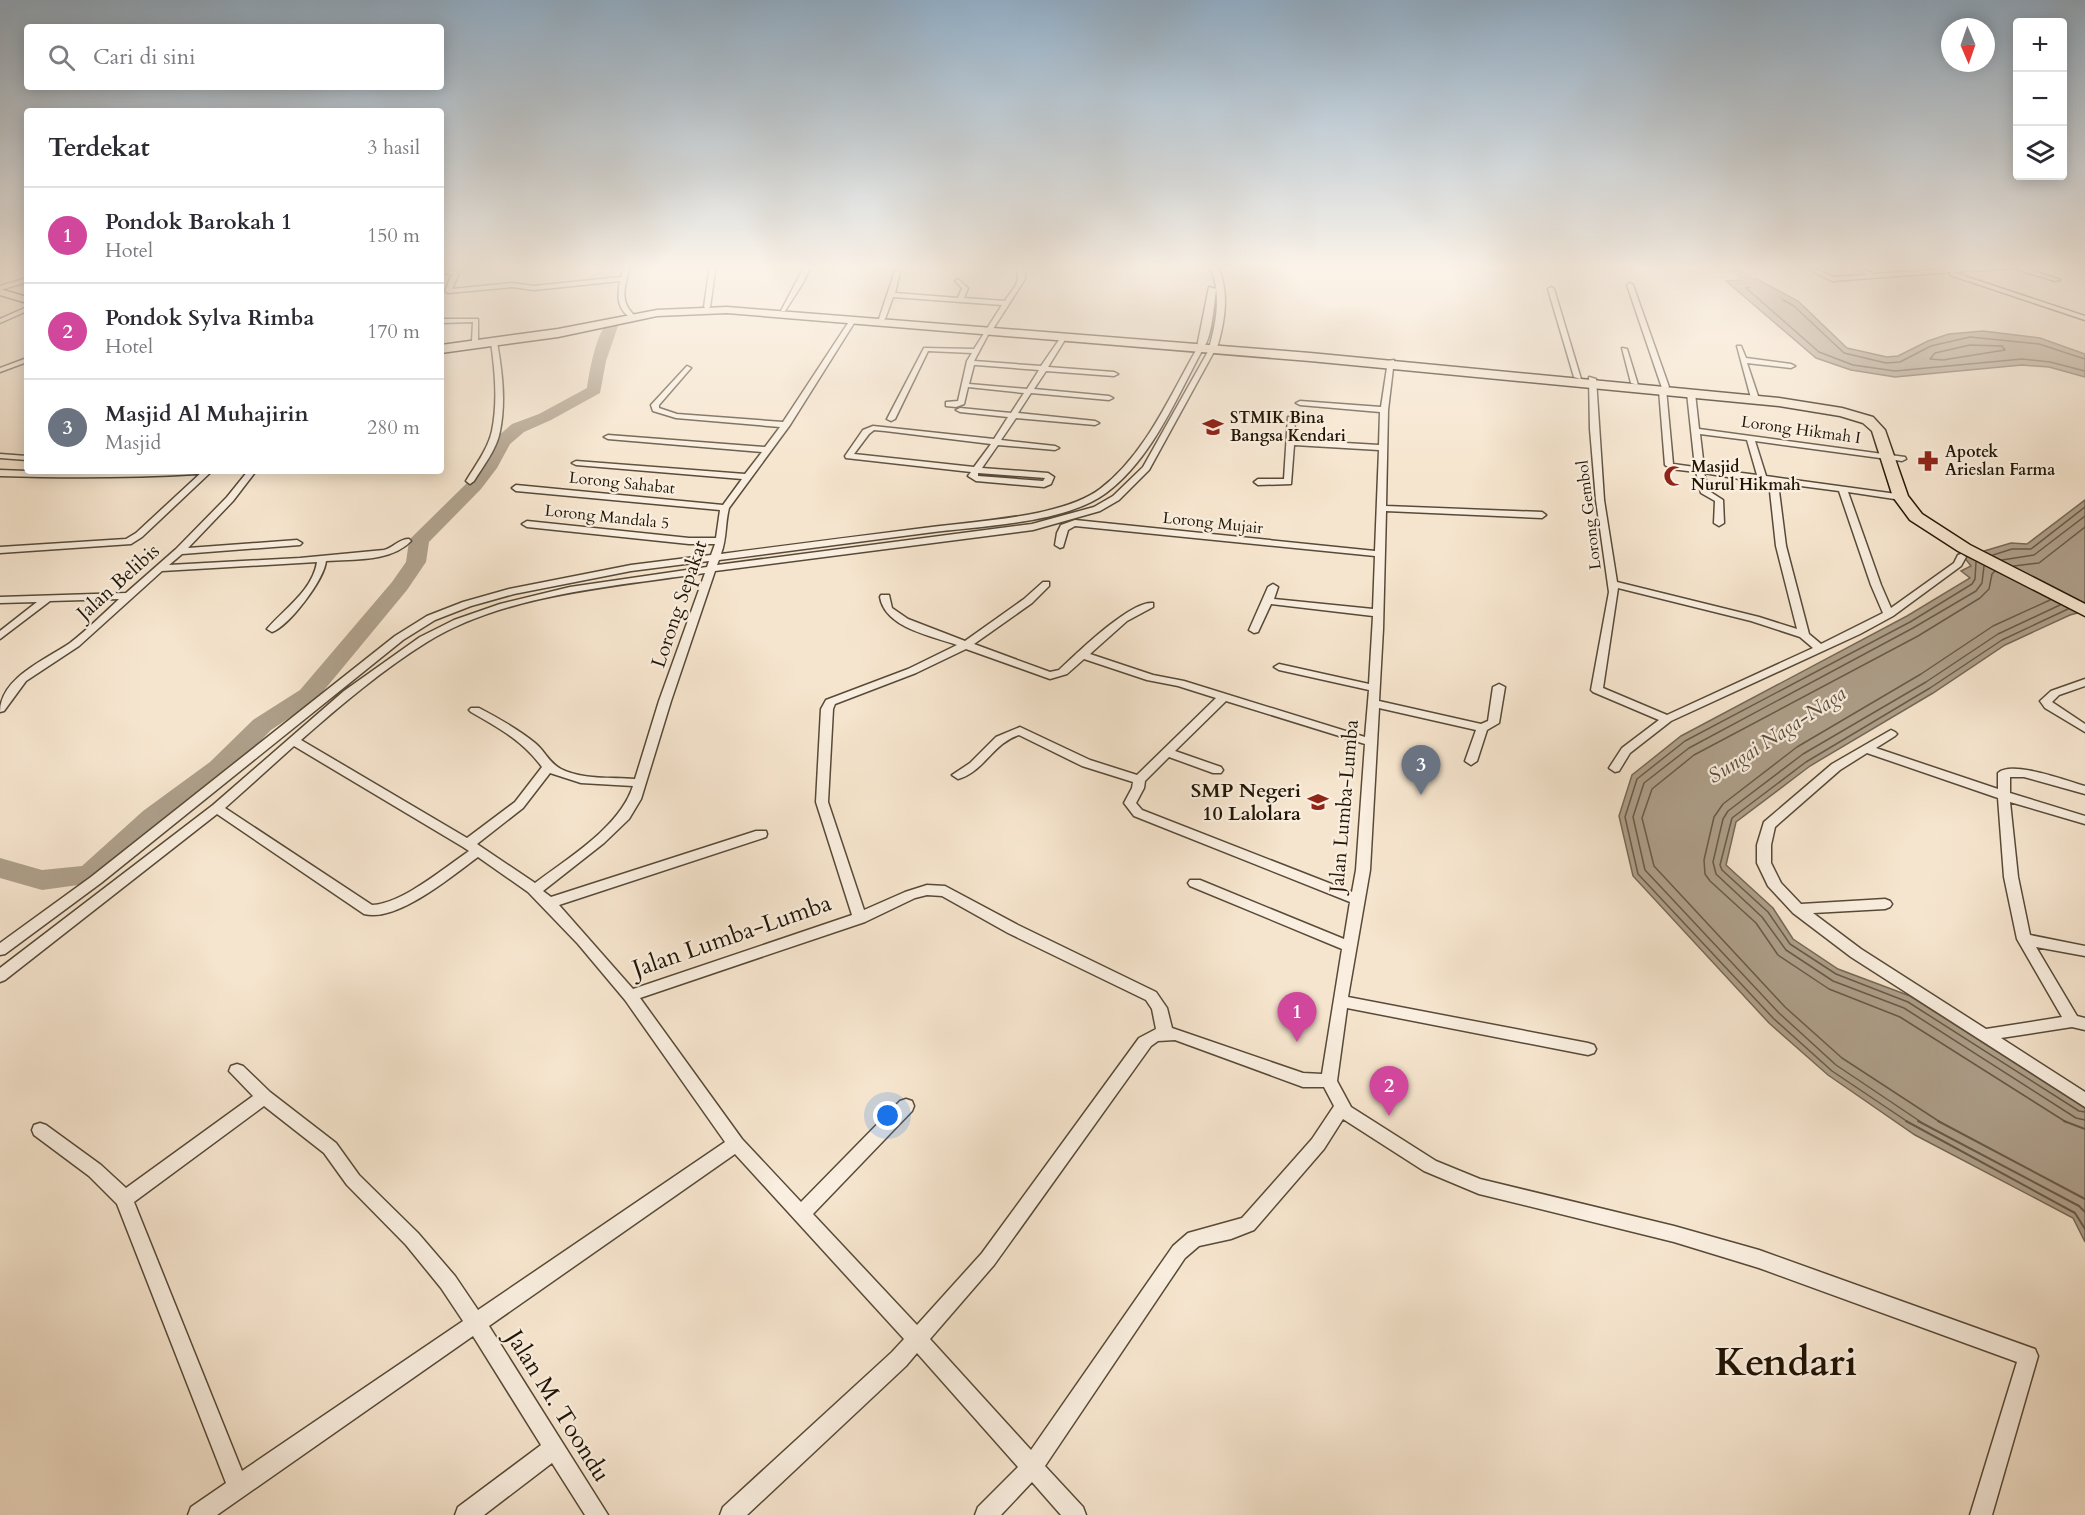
<!DOCTYPE html>
<html lang="id">
<head>
<meta charset="utf-8">
<style>
  body { margin:0; font-family:Cardo,serif; background:#f2f2f3; color:#2b2b33 }
  .controls { position:absolute; right:18px; top:18px; display:grid; overflow:hidden; border-radius:6px; box-shadow:0 3px 15px #0003 }
  .controls button { width:54px; height:54px; display:grid; place-items:center; padding:0; border:0; border-bottom:2px solid #e1e1e2; background:#fff; color:#2b2b33; font:30px sans-serif }
  .compass { position:absolute; left:1941px; top:18px; width:54px; height:54px; border-radius:50%; background:#fff; box-shadow:0 3px 15px #0003; rotate:178deg }
  .you { position:absolute; left:888px; top:1116px; width:21px; height:21px; margin:-15px; border:4px solid #fff; border-radius:50%; background:#1a73e8; box-shadow:0 0 0 9px #1a73e833 }
  .badge { display:grid; place-items:center; width:39px; height:39px; border-radius:50%; background:#111827; color:#fff; font-size:20px; font-weight:700 }
  .pin { position:absolute; translate:-50% -50px; filter:drop-shadow(0 2px 3px #0008) }
  .pin::after { content:''; position:absolute; top:32px; width:21px; height:18px; background:inherit; clip-path:polygon(0 0,100% 0,50% 100%) }
  .list { margin:0; padding:0; list-style:none }
  h2 { display:flex; justify-content:space-between; align-items:center; height:78px; margin:0; padding:0 24px; font-size:26px }
  h2 small { font-size:20px; font-weight:400; color:#7c7c81 }
  .list li { display:grid; grid-template-columns:39px 1fr auto; gap:18px; align-items:center; box-sizing:border-box; height:96px; padding:0 24px; border-top:2px solid #e1e1e2 }
  .list b { display:block; font-size:22px; white-space:nowrap }
  .list p { margin:0; font-size:20px; white-space:nowrap; color:#7c7c81 }
  .list em { font-size:20px; font-style:normal; color:#7c7c81 }
  .icon { flex:none; width:33px; height:33px; fill:none; stroke:currentColor; stroke-width:2; stroke-linecap:round; stroke-linejoin:round }
  .map { position:relative; flex:none; width:2085px; height:1515px; overflow:hidden }
  .search { position:absolute; background:#fff; box-shadow:0 3px 15px #0003; left:24px; top:24px; width:420px; height:66px; display:flex; align-items:center; gap:15px; box-sizing:border-box; padding:0 21px; border-radius:6px; color:#7c7c81; font-size:22px }
  .panel { position:absolute; background:#fff; box-shadow:0 3px 15px #0003; left:24px; top:108px; width:420px; height:366px; border-radius:6px }
  .map>svg:first-child { display:block }
  .water { fill:#ae9f8a; stroke:#766855; stroke-width:1.5 }
  .lines { fill:none; stroke-linecap:round; stroke-linejoin:round }
  .shore-far1 { stroke:#685a48; stroke-width:1.5 }
  .shore { stroke:#685a48; stroke-width:2 }
  .river { fill:#ae9f8a; fill-rule:evenodd }
  .minor-casing { stroke:#574a37; stroke-width:3 }
  .tertiary-casing { stroke:#574a37; stroke-width:3 }
  .trunk-casing { stroke:#221605; stroke-width:3 }
  .minor { fill:#f9eedf; fill-rule:evenodd }
  .tertiary { fill:#f9eedf; fill-rule:evenodd }
  .trunk { fill:#f6e5ce; fill-rule:evenodd }
  .labels { text-anchor:middle; dominant-baseline:central; stroke-width:4.5; stroke-linejoin:round; paint-order:stroke }
  .far-poi-label { font-size:16px; font-weight:bold; fill:#221605; stroke:#f9eedf; text-anchor:start }
  .far-street-label { font-size:16px; fill:#221605; stroke:#f9eedf }
  .street-label { font-size:20px; fill:#221605; stroke:#f9eedf }
  .poi-label { font-size:20px; font-weight:bold; fill:#221605; stroke:#f9eedf; text-anchor:end }
  .water-label { font-size:21px; font-style:italic; fill:#5a4d3a; stroke:#f9eedf }
  .near-street-label { font-size:24px; fill:#221605; stroke:#f9eedf }
  .near-town-label { font-size:39px; font-weight:bold; fill:#221605; stroke:#f9eedf }
</style>
</head>
<body>
<div class="map">
<svg width="2085" height="1515" viewBox="0 0 2085 1515">
  <rect width="100%" height="100%" fill="#f6e5ce"/>
  <filter id="stains"><feTurbulence type="fractalNoise" baseFrequency=".00333" numOctaves="4"/><feColorMatrix values="0 0 0 0 .2 0 0 0 0 .09 0 0 0 0 .02 0 0 0 .5 -.17"/></filter>
  <radialGradient id="worn" r=".72"><stop offset=".6" stop-color="#630" stop-opacity="0"/><stop offset="1" stop-color="#630" stop-opacity=".3"/></radialGradient>
  <path class="water" d="M1757 279 1798 301 1847 348 1887 357 1898 356 1928 341 1949 334 1983 331 2040 338 2085 354V377L2049 367 2022 365 1895 377 1851 370 1816 358 1726 281Z
    M2085 500V611L2070 615 2005 645 1933 693 1810 766 1736 822 1726 865 1773 908 1793 939 1838 969 1910 996 2085 1108V1242L2073 1218 1915 1135 1828 1075 1769 1023 1633 876 1619 816 1632 775 1681 736 1907 616 1970 578 1961 571 1971 566 1964 557 2011 543 2027 544Z"/>
  <g class="lines">
    <path class="shore-far1" d="M1970 345 2002 346 2005 350 1943 360 1930 359 1935 353Z
      M2085 359 2039 344 1970 337 1931 346 1900 362 1886 363 1844 353 1794 306 1756 285 1746 288 1819 352 1853 365 1895 371 2022 359 2050 362 2085 371
      M1993 555 2012 549H2031L2085 507
      M2002 560 2034 555 2085 516
      M2014 566 2039 563 2085 527
      M2050 600 1993 626 1921 674 1797 747 1723 804 1714 817 1704 860 1705 874 1710 881 1756 923 1778 955 1829 989 1900 1017 2066 1122
      M2060 605 1998 634 1926 682 1803 754 1728 811 1723 819 1713 862 1716 874 1762 917 1786 950 1833 981 1904 1008 2076 1118 2085 1120
      M2068 609 2002 640 1930 688 1806 762 1732 818 1720 865 1722 870 1768 912 1790 944 1836 974 1908 1002 2079 1111 2085 1112
      M1908 1122 1832 1071 1774 1019 1638 874 1625 817 1637 779 1685 741 1910 622 1972 584 1975 579 1976 562
      M1921 1122 1836 1065 1779 1013 1645 870 1633 817 1644 783 1689 748 1913 628 1976 591 1982 583 1984 566
      M1940 1122 1842 1058 1785 1007 1654 866 1642 818 1652 789 1694 755 1918 636 1980 598 1989 589 1992 574 1995 571"/>
    <path class="shore" d="M1906 1121 2075 1213 2085 1229
      M1918 1121 2079 1206 2085 1212
      M1938 1121 2085 1199
      M2064 1121 2085 1129"/>
    <path class="river" d="M1722 265H1736L1783 300 1776 304 1771 303Z
      M611 322 618 326 606 361 600 393 551 420 524 432 510 444 497 468 481 489 429 542 426 562 407 590 316 700 271 730 228 774 163 823 100 882 42 890 0 878V858L42 870 82 866 143 811 210 762 253 720 300 690 392 582 406 562 409 541 412 537 469 481 497 437 512 424 539 414 587 388C589 374 597 325 611 322Z"/>
    <g class="minor-casing">
      <path id="minor" d="M624 265H630C625 287 618 301 636 317L633 319C617 311 617 297 620 281L534 290 512 287 448 293 445 291 452 274 441 273 442 269 459 273 452 289 512 283 534 286 621 277Z
        M710 265H716L710 307 707 309 704 307Z
        M805 265H811L803 283 785 311H781Z
        M1014 265H1020L1025 273V279L993 329 990 331 974 361 1041 366 1061 337 1063 336 1066 338 1048 367 1114 372 1118 374 1114 376 1046 371 1034 389 1109 396 1113 398 1109 400 1031 393 1018 413 1095 421 1099 423 1095 425 1016 418 1001 440 1055 446 1059 448 1055 450 998 445 982 468 1048 473 1054 477 1051 484 1044 487 976 481 968 476 971 472 846 458 845 456 863 430 873 426 994 439 1008 417 960 412 956 410 960 408 1011 413 1024 393 968 387 964 404 956 407 946 406V402L958 401 967 361 972 353 928 351 895 419 891 421 887 419 924 348 974 349 1002 305 893 297 885 319 882 321 879 319 895 271 900 272 895 293 958 298 962 288 955 281 958 279 968 288 964 298 1005 301C1013 288 1024 281 1014 265ZM974 365H976L1039 370 1027 389 969 384ZM874 430 885 431 991 444 974 467 854 454 869 434ZM978 473 1045 478 1043 481 978 476Z
        M1800 265H1808L1833 277 1867 275 1847 265H1855L1874 274 2005 265H2035L2022 267 2060 280 2055 281 2019 270V268L1952 272 2085 316V320L1950 275 1951 272 1832 281Z
        M2076 265H2085V269L2077 266Z
        M27 278V282L0 290V286Z
        M1630 283 1633 285 1669 387 1666 389 1673 464 1695 467 1687 393 1691 391 1695 393 1699 429 1905 457 1906 459 1902 461 1755 441 1766 476 1904 495V499L1901 500 1848 492 1881 585 1891 608 1954 563 1958 555 1961 554 1966 557 1961 566 1893 616 1860 634 1671 721 1630 753 1619 771 1615 772 1609 768 1622 748 1659 720 1593 692 1591 690 1609 592 1596 500 1590 429 1589 377 1596 379 1604 500 1617 582 1759 617 1797 629 1776 546 1769 482 1763 483 1704 473 1709 491 1723 500 1724 523 1719 526 1714 523 1715 501 1701 493 1696 472 1671 469 1665 465 1659 390 1662 388 1627 285ZM1700 434 1747 440 1757 475 1704 468ZM1778 483 1839 491 1871 585 1883 613 1821 644 1809 634 1786 546ZM1618 588 1751 621 1800 637 1813 648 1667 715 1603 688Z
        M1551 287 1554 289 1581 379 1574 377 1548 289Z
        M27 307V311L0 323V319Z
        M853 318 856 320 790 425 729 508C725 523 727 538 721 554 789 545 857 536 924 528 974 521 1061 518 1100 489 1146 454 1170 395 1198 347L1201 345 1204 347C1177 396 1153 458 1106 493 1064 524 978 526 926 533 857 542 788 551 719 560L717 565 1032 524 1094 507 1113 496 1143 467 1210 348 1213 346 1216 348 1149 470 1119 500 1100 511 1033 530 715 571 671 701 641 799 629 819 604 843 543 891 551 897 756 831H766L767 834 766 837 559 905 633 989 852 915 816 802 821 709 826 700 908 669 957 645C932 636 885 628 880 597L881 595H889L892 608 908 619 965 641 1024 599 1043 582H1049V586L1032 603 974 644 1050 672 1059 670C1076 654 1131 600 1153 603V607L1127 621 1090 654 1153 675 1184 681 1365 737 1369 690 1279 670 1274 667 1279 664 1369 684 1373 616 1271 604 1258 632 1254 633 1249 630 1268 587 1273 584 1278 587 1274 599 1373 609 1375 556 1075 526 1068 530 1063 547 1060 548 1055 545 1057 533 1061 525 1075 520 1375 551 1379 450 1294 445 1291 484 1258 485 1254 482 1258 479H1284L1288 417 1295 419 1294 440 1379 445 1380 412 1300 405 1296 403 1300 401 1381 407 1388 361 1394 360 1388 410 1386 506 1542 512 1546 515 1542 518 1386 511 1383 629 1379 701 1481 724 1488 721 1493 687 1499 684 1505 687 1499 723 1487 730 1477 761 1471 765 1465 761 1476 730 1379 708 1370 870 1348 997 1588 1043 1594 1045 1596 1049 1594 1053 1588 1055 1347 1008 1337 1081 1351 1107 1436 1161 1480 1179 1674 1226 1759 1250 2035 1349 2038 1356 1992 1515H1970L2017 1362 1759 1268 1674 1242 1479 1194 1424 1171 1343 1119 1324 1149 1254 1230 1231 1239 1199 1246 1185 1258 1045 1466 1083 1507 1086 1515H1061L1032 1482 1001 1515H975L978 1507 1018 1467 917 1353 906 1366 747 1515H720L723 1507 892 1352 904 1339 735 1154 489 1326 608 1515H585L552 1463 484 1515H455L458 1507 541 1445 473 1336 217 1515H188L191 1507 226 1483 117 1204 89 1176 34 1135 32 1130 34 1125 40 1123 46 1125 101 1165 126 1188 253 1096 229 1071 231 1066 237 1064 243 1066 270 1092 336 1143 359 1175 418 1233 455 1276 478 1310 725 1142 625 1000 578 944 528 892 478 857C453 875 397 923 364 914L217 814 5 980 0 982V968L213 805 344 691 420 637 454 620 500 604 570 587 707 567 709 561 631 571 514 594 471 606 435 620 403 640 101 883 5 954 0 955V943L91 877 395 636 427 616 463 602 509 589 631 565 711 555 715 544H689L527 527 522 524 527 521 689 538H716L720 510 516 491 512 488 516 485 723 505 742 479 576 465 572 463 576 461 745 474 762 452 608 439 604 437 608 435 765 447 780 427 676 418 653 411 651 405 687 366 691 368 659 405V408L677 414 783 422 850 320ZM705 573 659 701 635 779C611 777 583 780 561 769 549 763 545 751 535 743 518 729 498 718 479 708H471L469 710 471 712C499 728 523 741 542 767L515 802 467 838 301 740C341 705 382 670 427 642 504 594 617 586 705 573ZM966 649 1050 679 1067 674 1084 659 1147 680 1178 686 1216 698 1137 775 1090 760 1020 727 996 737 970 763 952 775 958 779C984 772 993 743 1019 735L1082 766 1133 782 1132 788 1124 803 1134 816 1350 902 1344 939 1200 880H1190L1188 883 1190 886 1342 949 1322 1074 1303 1073 1172 1028 1167 1008 1156 992 1018 925 945 886 927 885 905 892 864 910 828 802 833 709 835 704 916 673ZM1226 701 1365 744 1356 870 1352 892 1142 810 1136 803 1144 788 1145 781 1169 757 1213 773H1221L1223 770 1221 767 1175 751ZM294 746 463 847 469 851C444 868 402 904 372 905L225 808ZM550 773 581 783 633 786C620 827 568 858 535 883L477 844 523 808ZM927 895 942 896 1008 933 1146 1000 1152 1009 1156 1029 1139 1038 982 1253 917 1325 813 1214 912 1111 914 1106 912 1101 906 1099 900 1101 801 1202 742 1139 640 998 865 922 915 898ZM1175 1040 1303 1087H1324L1334 1106 1312 1139 1242 1218 1188 1233 1173 1246 1031 1450 930 1339 994 1265 1151 1046 1158 1041ZM264 1106 324 1153 347 1185 406 1245 441 1288 463 1321 242 1471 134 1202Z
        M441 319H478V341L475 343 472 341 473 322 441 323Z
        M494 340 497 342C502 371 506 401 500 431 497 449 483 466 474 481L470 484 466 481C475 466 488 449 492 431 498 402 495 371 491 342Z
        M1737 346H1741L1746 358 1791 364 1795 366 1791 368 1747 363 1758 396 1751 398Z
        M1622 348 1627 349 1638 385 1631 383Z
        M27 358V362L0 372V368Z
        M0 454 27 456V460L0 458Z
        M0 470 54 472 67 471 66 472 201 471 197 474C131 478 66 478 0 476Z
        M203 471H212L142 537 131 544 0 553V547L126 539 136 533Z
        M248 471H256L233 501 188 548 297 540 302 543 300 545 182 554 169 565 300 558 384 550C393 548 400 538 409 539L411 541C391 562 354 559 326 561 324 580 289 626 272 632L267 629C284 609 313 590 317 562L162 571 79 646 26 681 4 711 0 712C0 678 45 660 70 643 87 630 103 614 119 599L50 601 0 639V631L37 602 0 603V597L126 593 176 549 227 497Z
        M2085 679V686L2059 695 2052 702 2085 724V732L2045 708 2040 701 2051 691Z
        M1891 730 1895 732 1897 734 1895 736 1876 748 1998 789V773C2012 760 2067 781 2085 786V794L2024 777H2010V793L2085 816V824L2010 802 2018 877 2030 935 2085 946V956L2036 947 2077 1016 2085 1018V1030L2072 1027 2001 1038 2085 1092V1107L1851 957 1793 913 1768 886 1757 863V845L1764 822 1832 764ZM1867 753 1998 798 2004 877 2017 939 2062 1017 1986 1029 1861 949 1813 913 1885 909 1890 907 1892 904 1890 901 1885 899 1801 904 1781 883 1771 863V845L1775 827 1840 770Z"/>
    </g>
    <g class="tertiary-casing">
      <path id="tertiary" d="M1209 265H1217C1230 291 1225 321 1217 348L1213 351 1209 348C1217 321 1222 291 1209 265Z
        M1209 287 1216 289C1214 303 1212 343 1201 350L1197 347Z"/>
    </g>
    <g class="trunk-casing">
      <path id="trunk" d="M0 289 27 297V303L0 295Z
        M727 307 1310 353 1779 398 1842 408 1873 417 1885 430 1908 496 1922 514 1970 545 2085 604V616L1958 551 1910 520 1893 497 1872 431 1863 423 1840 416 1779 406 1310 361 727 313 657 316 558 337 441 353V345L558 329 657 310Z"/>
    </g>
    <use href="#minor" class="minor"/>
    <use href="#tertiary" class="tertiary"/>
    <use href="#trunk" class="trunk"/>
  </g>
  <linearGradient id="sky" x2="0" y2="1"><stop stop-color="#91acc2"/><stop offset="0.56" stop-color="#fbf3e9"/><stop offset="1" stop-color="#fbf3e9" stop-opacity="0"/></linearGradient>
  <rect width="2085" height="477" fill="url(#sky)"/>
  <defs>
    <g id="university-bare" transform="scale(1.62)"><path d="M0-5L7-2L0 1L-7-2ZM-4 1L0 2.5L4 1V4Q0 6-4 4Z" fill="#8f2418" stroke="#f9eedf" stroke-width="2.5" paint-order="stroke"/></g>
    <g id="pharmacy-bare" transform="scale(1.62)"><path d="M-2-6h4v4h4v4h-4v4h-4v-4h-4v-4h4Z" fill="#8f2418" stroke="#f9eedf" stroke-width="2.5" paint-order="stroke"/></g>
    <g id="mosque-bare" transform="scale(1.62)"><path d="M3.5-4.9A6 6 0 1 0 3.5 4.9A5 5 0 1 1 3.5-4.9Z" fill="#8f2418" stroke="#f9eedf" stroke-width="2.5" paint-order="stroke"/></g>
    <g id="school-bare" transform="scale(1.62)"><path d="M0-5L7-2L0 1L-7-2ZM-4 1L0 2.5L4 1V4Q0 6-4 4Z" fill="#8f2418" stroke="#f9eedf" stroke-width="2.5" paint-order="stroke"/></g>
  </defs>
  <g fill-rule="evenodd">
    <use href="#university-bare" x="1213" y="427"/>
    <use href="#pharmacy-bare" x="1928" y="461"/>
    <use href="#mosque-bare" x="1674" y="476"/>
    <use href="#school-bare" x="1318" y="802"/>
  </g>
  <g class="labels">
    <g class="far-poi-label">
      <text x="1230" y="418">STMIK Bina<tspan x="1230" dy="18">Bangsa Kendari</tspan></text>
      <text x="1945" y="452">Apotek<tspan x="1945" dy="18">Arieslan Farma</tspan></text>
      <text x="1691" y="467">Masjid<tspan x="1691" dy="18">Nurul Hikmah</tspan></text>
    </g>
    <g class="far-street-label">
      <text transform="translate(1801 430) rotate(8)">Lorong Hikmah I</text>
      <text transform="translate(622 483) rotate(6)">Lorong Sahabat</text>
      <text transform="translate(1589 515) rotate(-97)">Lorong Gembol</text>
      <text transform="translate(607 517) rotate(6)">Lorong Mandala 5</text>
      <text transform="translate(1213 523) rotate(6)">Lorong Mujair</text>
    </g>
    <g class="street-label">
      <text transform="translate(118 582) rotate(-42)">Jalan Belibis</text>
      <text transform="translate(679 604) rotate(-71)">Lorong Sepakat</text>
      <text transform="translate(1344 806) rotate(-85)">Jalan Lumba-Lumba</text>
    </g>
    <g class="poi-label">
      <text x="1301" y="790">SMP Negeri<tspan x="1301" dy="23">10 Lalolara</tspan></text>
    </g>
    <g class="water-label">
      <text transform="translate(1777 735) rotate(-33)">Sungai Naga-Naga</text>
    </g>
    <g class="near-street-label">
      <text transform="translate(732 936) rotate(-19)">Jalan Lumba-Lumba</text>
      <text transform="translate(558 1406) rotate(58)">Jalan M. Toondu</text>
    </g>
    <g class="near-town-label">
      <text x="1786" y="1362">Kendari</text>
    </g>
  </g>
  <rect width="100%" height="100%" filter="url(#stains)"/>
  <rect width="100%" height="100%" fill="url(#worn)"/>
</svg>
<div class="controls">
<button>+</button>
<button>−</button>
<button><svg class="icon" aria-label="layers" viewBox="0 0 24 24"><path d="M12 4l9 5-9 5-9-5zM3 14l9 5 9-5"/></svg></button>
</div>
<svg class="compass" viewBox="-18 -18 36 36"><path d="M0-13l5 13h-10z" fill="#e53935"/><path d="M0 13l5-13h-10z" fill="#7c7c81"/></svg>
<div class="you"></div>
<div class="pin badge" style="left:1297px;top:1042px;background:#d1479c">1</div>
<div class="pin badge" style="left:1389px;top:1116px;background:#d1479c">2</div>
<div class="pin badge" style="left:1421px;top:795px;background:#6b7280">3</div>
<div class="search"><svg class="icon" aria-label="search" viewBox="0 0 24 24"><circle cx="10" cy="10" r="6"/><path d="M15 15l6 6"/></svg>Cari di sini</div>
<section class="panel">
<h2>Terdekat<small>3 hasil</small></h2>
<ul class="list">
<li><span class="badge" style="background:#d1479c">1</span><div><b>Pondok Barokah 1</b><p>Hotel</p></div><em>150 m</em></li>
<li><span class="badge" style="background:#d1479c">2</span><div><b>Pondok Sylva Rimba</b><p>Hotel</p></div><em>170 m</em></li>
<li><span class="badge" style="background:#6b7280">3</span><div><b>Masjid Al Muhajirin</b><p>Masjid</p></div><em>280 m</em></li>
</ul>
</section>
</div>
</body>
</html>
